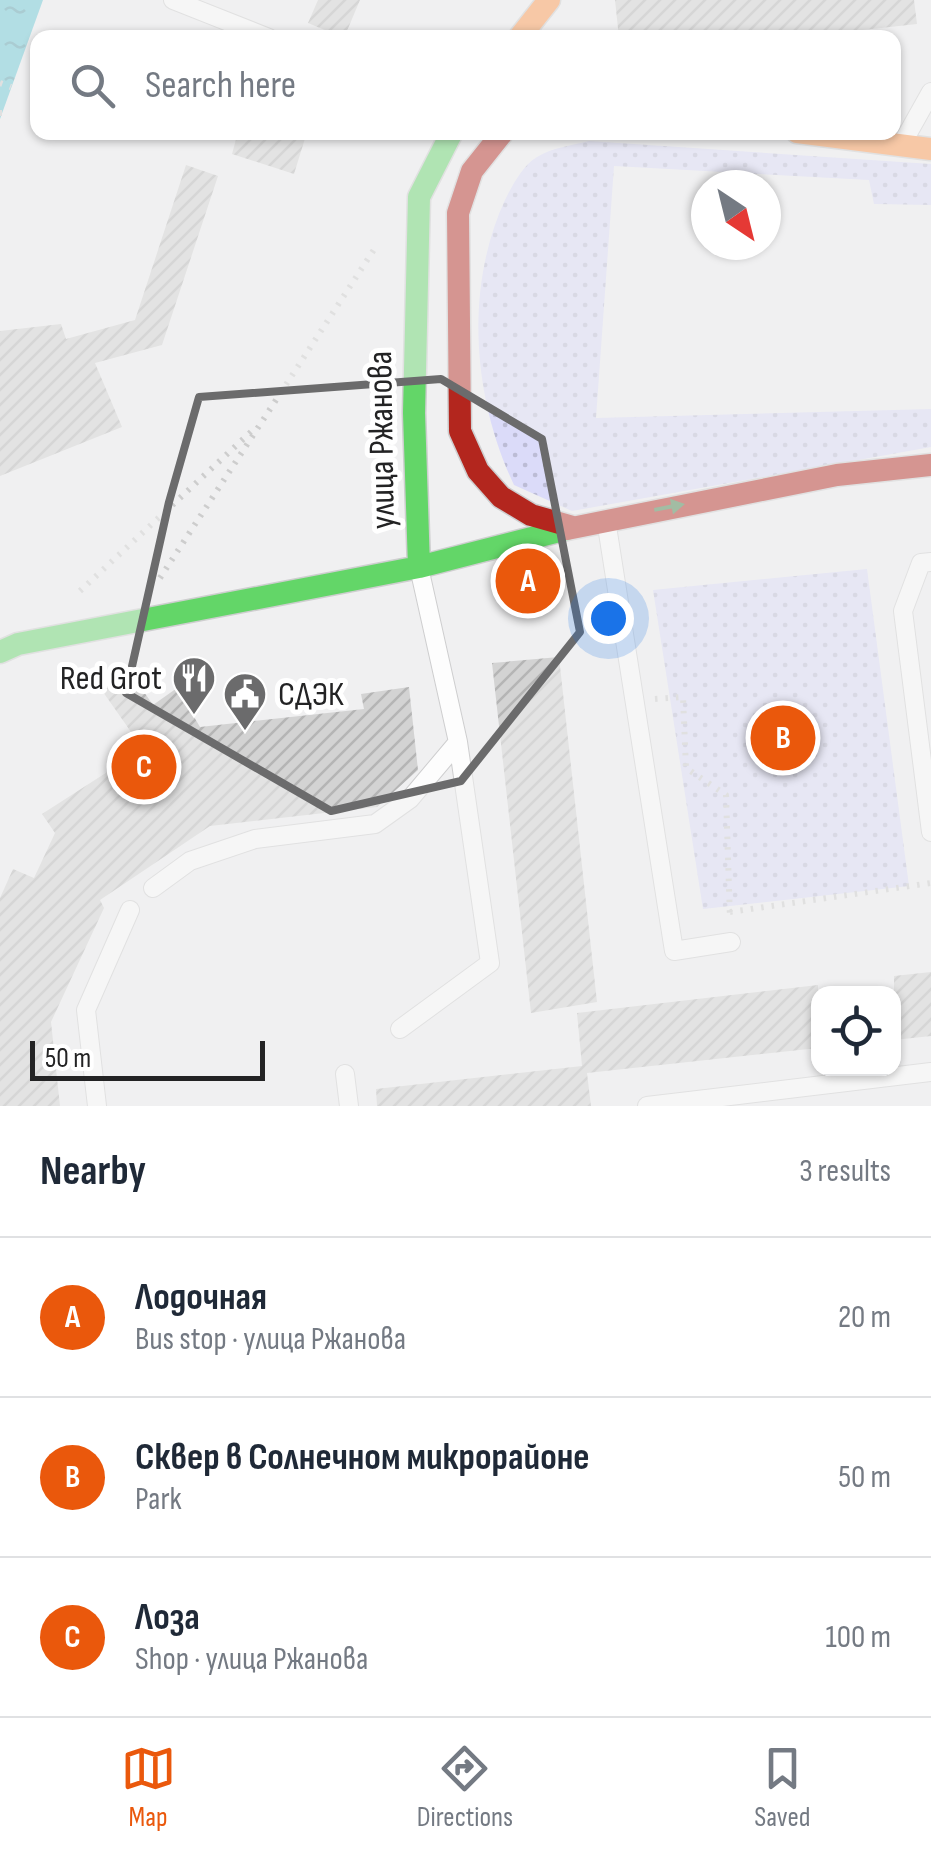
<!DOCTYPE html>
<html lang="en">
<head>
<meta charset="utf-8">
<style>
  body { margin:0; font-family:"Sofia Sans Condensed",sans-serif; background:#f6f6f7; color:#1f2937 }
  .controls { position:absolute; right:30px; bottom:30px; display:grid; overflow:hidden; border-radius:20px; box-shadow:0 2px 8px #0004 }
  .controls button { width:90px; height:90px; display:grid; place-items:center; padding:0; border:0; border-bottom:2px solid #e0e1e3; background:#fff; color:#1f2937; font:50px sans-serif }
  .compass { position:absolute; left:691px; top:170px; width:90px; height:90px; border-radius:50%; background:#fff; box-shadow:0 2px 8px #0004; rotate:145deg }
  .scale { position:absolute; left:30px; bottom:25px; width:235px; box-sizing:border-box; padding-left:10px; border:5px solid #232324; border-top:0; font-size:28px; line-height:35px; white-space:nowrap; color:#232324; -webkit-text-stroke:8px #fff; paint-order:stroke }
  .you { position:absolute; left:608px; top:618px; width:35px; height:35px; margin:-25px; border:8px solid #fff; border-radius:50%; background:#1a73e8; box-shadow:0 0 0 15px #1a73e833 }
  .badge { display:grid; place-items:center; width:65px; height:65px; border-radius:50%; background:#ea580c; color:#fff; font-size:32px; font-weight:700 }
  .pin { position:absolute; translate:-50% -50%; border:5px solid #fff; box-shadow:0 2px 10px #0006 }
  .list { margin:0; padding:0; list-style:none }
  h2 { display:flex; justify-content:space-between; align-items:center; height:130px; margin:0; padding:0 40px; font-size:42px }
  h2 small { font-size:32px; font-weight:400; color:#747a83 }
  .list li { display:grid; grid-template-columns:65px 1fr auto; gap:30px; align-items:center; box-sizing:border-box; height:160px; padding:0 40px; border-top:2px solid #e0e1e3 }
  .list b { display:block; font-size:38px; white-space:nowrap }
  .list p { margin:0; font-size:32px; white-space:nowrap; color:#747a83 }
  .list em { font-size:32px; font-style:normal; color:#747a83 }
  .icon { flex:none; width:55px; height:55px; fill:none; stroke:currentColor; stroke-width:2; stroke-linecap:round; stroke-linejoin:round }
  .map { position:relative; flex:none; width:931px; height:1106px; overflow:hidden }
  .search { position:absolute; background:#fff; box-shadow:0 2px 8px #0004; left:30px; right:30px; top:30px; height:110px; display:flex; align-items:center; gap:25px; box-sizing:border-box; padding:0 35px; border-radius:20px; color:#747a83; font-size:38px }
  .sheet { height:610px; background:#fff }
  nav { display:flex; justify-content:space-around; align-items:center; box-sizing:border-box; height:140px; border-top:2px solid #e0e1e3; background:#fff; font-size:28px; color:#747a83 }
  nav a { display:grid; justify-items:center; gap:5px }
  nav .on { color:#ea580c }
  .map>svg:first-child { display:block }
  .green { fill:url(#green-dots) }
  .water { fill:url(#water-ripples) }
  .building { fill:url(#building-hatch) }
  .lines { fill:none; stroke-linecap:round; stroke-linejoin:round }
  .lane-casing { stroke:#cececf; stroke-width:20 }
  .fast-casing { stroke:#cececf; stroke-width:25 }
  .slow-casing { stroke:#cececf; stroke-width:25 }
  .jam-casing { stroke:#cececf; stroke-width:25 }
  .path { stroke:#cdcdcd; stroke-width:6; stroke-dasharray:2.5 8; stroke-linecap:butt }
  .lane { stroke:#fdfdfd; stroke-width:18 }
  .fast { stroke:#63d668; stroke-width:22 }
  .slow { stroke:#ff974d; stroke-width:22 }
  .jam { stroke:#b3261e; stroke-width:22 }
  .oneway { fill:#437c46 }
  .marked { fill:none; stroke:#6b6b6c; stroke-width:8; stroke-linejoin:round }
  .labels { text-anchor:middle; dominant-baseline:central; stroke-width:10; stroke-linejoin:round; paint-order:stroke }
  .street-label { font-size:35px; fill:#232324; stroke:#fff }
  .poi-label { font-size:35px; fill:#232324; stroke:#fff; text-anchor:end }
</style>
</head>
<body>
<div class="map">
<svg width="931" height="1106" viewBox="0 0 931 1106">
  <defs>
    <pattern id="green-dots" width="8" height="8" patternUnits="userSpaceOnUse" patternTransform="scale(2.5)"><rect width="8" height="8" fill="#dbdbf9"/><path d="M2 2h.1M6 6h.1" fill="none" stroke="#bcbcd5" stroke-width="1.8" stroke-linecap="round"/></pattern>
    <pattern id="water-ripples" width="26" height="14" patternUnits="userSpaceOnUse" patternTransform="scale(2.5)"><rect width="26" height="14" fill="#67c7d6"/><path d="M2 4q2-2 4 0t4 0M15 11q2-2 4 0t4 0" fill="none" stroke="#54a1ad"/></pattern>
    <pattern id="building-hatch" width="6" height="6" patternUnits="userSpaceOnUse" patternTransform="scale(2.5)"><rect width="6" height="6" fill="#d3d3d3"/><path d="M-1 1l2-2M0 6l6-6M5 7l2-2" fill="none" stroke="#b5b5b5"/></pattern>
  </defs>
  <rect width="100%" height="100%" fill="#f0f0f1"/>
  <path class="green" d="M589 141 931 164V205L874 204 869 180 614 166 596 418 931 409V447L572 511 514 485C473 398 464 289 505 200 512 186 523 165 537 157 551 148 573 145 589 141Z
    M867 569 909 886 703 909 653 590Z"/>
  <path class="water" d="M0 0H43L0 119Z"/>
  <path class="building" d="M318 0H360L344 38 308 23Z
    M615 0H914L917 24 791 38H619Z
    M238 132H307L294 174 232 154Z
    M186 165 218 176 162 345 95 363 122 427 0 476V331L61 324 66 339 135 320Z
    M559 657 597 1002 531 1013 492 663Z
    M124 663 153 705 177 688 200 727 364 709 361 694 409 687 418 770 377 807 210 826 100 900 104 908 51 1022 60 1106H0V898L13 869 34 878 55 833 42 814 143 749 96 682Z
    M931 972V1036L894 1040V976Z
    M818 985V1048L587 1073 591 1106H377L376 1089 582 1066 577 1013Z"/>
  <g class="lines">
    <g class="lane-casing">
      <path id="lane" d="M173 0 269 38
        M903 142 931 92
        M606 520 674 951 731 942
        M931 562 921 563 903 611 931 832
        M153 888 190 861 255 839 375 824 410 799 458 742 420 572
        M400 1029 490 963 458 742
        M345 1074 349 1106
        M97 1106 86 1010 130 910
        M647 1106 931 1072"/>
    </g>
    <g class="fast-casing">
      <path id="fast" d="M419 567 414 413 419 197 452 132
        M0 652 18 644 419 567 567 529"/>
    </g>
    <g class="slow-casing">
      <path id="slow" d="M519 38 549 0
        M797 132 931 149"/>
    </g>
    <g class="jam-casing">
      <path id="jam" d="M503 132 472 171 458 213 460 431 478 471 501 497 531 515 573 527
        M567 529 837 475 931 465"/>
    </g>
    <path class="path" d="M0 83 11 87
      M0 113H2
      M160 578 377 245
      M80 591 254 429
      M655 699 683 697 686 768 726 795 730 920
      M730 912 931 883"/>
    <use href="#lane" class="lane"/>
    <use href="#fast" class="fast"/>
    <use href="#slow" class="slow"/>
    <use href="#jam" class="jam"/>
  </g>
  <defs><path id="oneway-solid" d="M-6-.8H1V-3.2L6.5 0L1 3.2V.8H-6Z" transform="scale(2.5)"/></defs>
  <use class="oneway" href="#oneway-solid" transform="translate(669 507) rotate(-11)"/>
  <path d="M0 0H931V1106H0ZM441 379 542 439 580 632 461 781 331 811 126 693 169 502 199 397Z" fill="#f0f0f1" fill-opacity=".55" fill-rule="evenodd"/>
  <path class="marked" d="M441 379 542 439 580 632 461 781 331 811 126 693 169 502 199 397Z"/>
  <defs>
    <g id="restaurant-pin" transform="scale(2.25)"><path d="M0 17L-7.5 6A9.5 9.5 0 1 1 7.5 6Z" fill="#6b6b6c" stroke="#fff"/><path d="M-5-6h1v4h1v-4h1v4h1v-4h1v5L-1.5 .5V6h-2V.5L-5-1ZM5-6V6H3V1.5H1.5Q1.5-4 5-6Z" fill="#fff"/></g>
    <g id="civic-pin" transform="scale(2.25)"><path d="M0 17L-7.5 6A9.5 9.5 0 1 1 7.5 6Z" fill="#6b6b6c" stroke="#fff"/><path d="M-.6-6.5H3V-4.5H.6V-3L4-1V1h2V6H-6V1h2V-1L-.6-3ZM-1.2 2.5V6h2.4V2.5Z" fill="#fff"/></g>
  </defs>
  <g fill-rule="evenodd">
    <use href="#restaurant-pin" x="194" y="678"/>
    <use href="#civic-pin" x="245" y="694"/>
  </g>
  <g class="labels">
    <g class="street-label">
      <text transform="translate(382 440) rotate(-91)">улица Ржанова</text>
    </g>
    <g class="poi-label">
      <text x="162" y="678">Red Grot</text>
      <text x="278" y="694" text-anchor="start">СДЭК</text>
    </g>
  </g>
</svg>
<div class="controls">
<button><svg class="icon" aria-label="locate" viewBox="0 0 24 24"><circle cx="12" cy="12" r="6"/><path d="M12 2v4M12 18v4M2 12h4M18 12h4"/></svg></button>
</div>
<svg class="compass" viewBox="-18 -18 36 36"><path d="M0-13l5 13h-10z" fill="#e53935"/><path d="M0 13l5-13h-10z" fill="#747a83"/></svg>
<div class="scale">50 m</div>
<div class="you"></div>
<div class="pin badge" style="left:528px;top:581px">A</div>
<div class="pin badge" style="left:783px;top:738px">B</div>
<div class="pin badge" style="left:144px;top:767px">C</div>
<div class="search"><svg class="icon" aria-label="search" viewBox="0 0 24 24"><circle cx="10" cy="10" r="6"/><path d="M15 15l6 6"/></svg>Search here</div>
</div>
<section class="sheet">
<h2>Nearby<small>3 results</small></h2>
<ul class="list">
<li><span class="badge">A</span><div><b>Лодочная</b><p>Bus stop · улица Ржанова</p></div><em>20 m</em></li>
<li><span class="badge">B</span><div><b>Сквер в Солнечном микрорайоне</b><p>Park</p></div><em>50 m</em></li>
<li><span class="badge">C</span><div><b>Лоза</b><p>Shop · улица Ржанова</p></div><em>100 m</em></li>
</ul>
</section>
<nav>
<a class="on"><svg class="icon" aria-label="map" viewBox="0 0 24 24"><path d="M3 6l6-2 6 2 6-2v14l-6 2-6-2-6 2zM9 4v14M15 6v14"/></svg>Map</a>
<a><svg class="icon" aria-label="directions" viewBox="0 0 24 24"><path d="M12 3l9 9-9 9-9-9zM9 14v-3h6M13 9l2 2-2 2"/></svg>Directions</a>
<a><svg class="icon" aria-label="saved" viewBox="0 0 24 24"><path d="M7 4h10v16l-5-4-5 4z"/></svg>Saved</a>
</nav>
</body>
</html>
